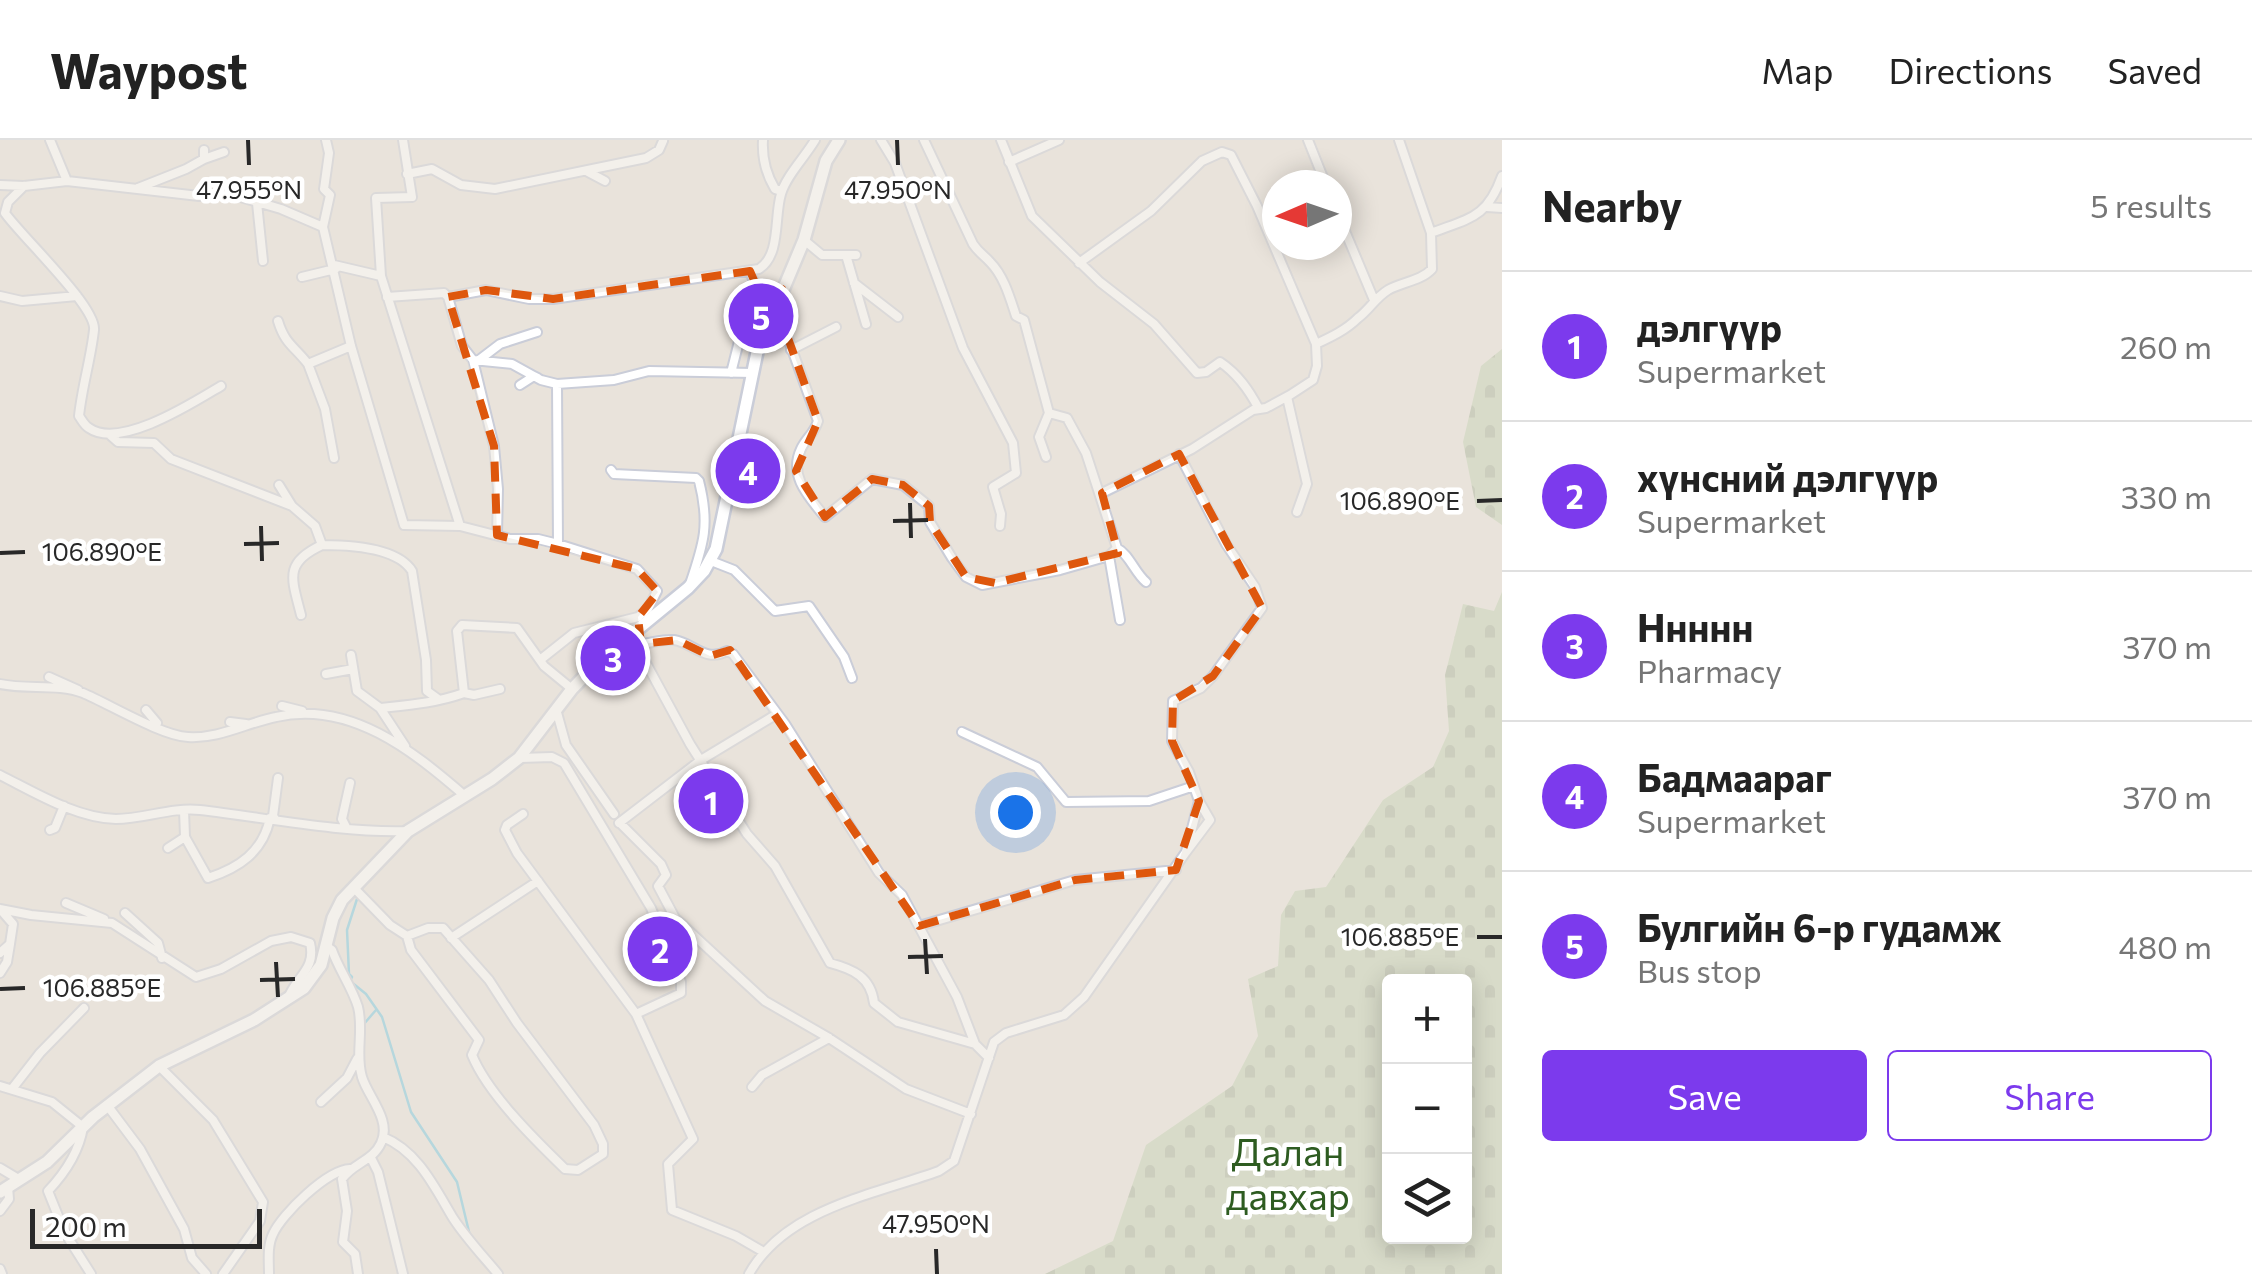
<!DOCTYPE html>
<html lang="en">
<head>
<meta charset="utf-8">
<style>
  body { margin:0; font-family:Commissioner,sans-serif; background:#f6f6f6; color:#222 }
  .controls { position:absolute; right:30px; bottom:30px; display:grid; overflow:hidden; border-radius:10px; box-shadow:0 5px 25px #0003 }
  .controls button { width:90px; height:90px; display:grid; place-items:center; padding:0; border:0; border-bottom:2px solid #e0e0e0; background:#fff; color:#222; font:50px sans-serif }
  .compass { position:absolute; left:1262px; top:30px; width:90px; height:90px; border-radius:50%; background:#fff; box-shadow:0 5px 25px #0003; rotate:268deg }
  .scale { position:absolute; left:30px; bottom:25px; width:232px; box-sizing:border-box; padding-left:10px; border:5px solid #282828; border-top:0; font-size:28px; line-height:35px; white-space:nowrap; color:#282828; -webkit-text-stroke:8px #fff; paint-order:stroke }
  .you { position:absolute; left:1015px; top:672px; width:35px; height:35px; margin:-25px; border:8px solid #fff; border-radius:50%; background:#1a73e8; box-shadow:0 0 0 15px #1a73e833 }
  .badge { display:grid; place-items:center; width:65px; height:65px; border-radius:50%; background:#7c3aed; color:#fff; font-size:32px; font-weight:700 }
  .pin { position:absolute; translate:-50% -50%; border:5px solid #fff; box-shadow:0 2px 10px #0006 }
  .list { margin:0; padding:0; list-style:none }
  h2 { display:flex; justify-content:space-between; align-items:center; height:130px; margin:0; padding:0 40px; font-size:42px }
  h2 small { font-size:32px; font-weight:400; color:#767676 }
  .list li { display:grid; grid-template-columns:65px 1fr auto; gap:30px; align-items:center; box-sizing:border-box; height:150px; padding:0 40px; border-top:2px solid #e0e0e0 }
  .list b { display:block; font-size:38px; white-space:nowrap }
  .list p { margin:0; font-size:32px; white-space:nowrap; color:#767676 }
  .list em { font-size:32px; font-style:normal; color:#767676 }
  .actions { display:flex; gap:20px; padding:30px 40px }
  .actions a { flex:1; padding:22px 0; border:2px solid #7c3aed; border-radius:10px; text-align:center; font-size:35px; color:#7c3aed }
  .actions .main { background:#7c3aed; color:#fff }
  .icon { flex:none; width:55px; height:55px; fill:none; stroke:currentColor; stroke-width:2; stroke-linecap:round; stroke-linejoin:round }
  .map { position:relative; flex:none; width:1502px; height:1134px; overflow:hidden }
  header { display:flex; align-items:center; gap:60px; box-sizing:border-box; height:140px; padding:0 50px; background:#fff; border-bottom:2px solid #e0e0e0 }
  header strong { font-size:48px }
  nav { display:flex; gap:55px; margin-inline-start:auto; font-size:35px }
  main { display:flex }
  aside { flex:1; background:#fff }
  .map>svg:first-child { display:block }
  .cemetery { fill:url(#cemetery-stones); fill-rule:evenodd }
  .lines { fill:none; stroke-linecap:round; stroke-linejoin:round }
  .stream { stroke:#79c7e1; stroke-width:2.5 }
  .minor-casing { stroke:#cacdd8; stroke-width:12 }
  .secondary-casing { stroke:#cacdd8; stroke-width:16 }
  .minor { stroke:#fff; stroke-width:8 }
  .secondary { stroke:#fff; stroke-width:11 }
  .marked { fill:none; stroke:#de570d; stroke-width:8; stroke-dasharray:20 12; stroke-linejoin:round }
  .ticks { fill:none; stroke:#282828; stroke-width:4 }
  .labels { text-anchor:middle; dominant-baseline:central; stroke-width:9; stroke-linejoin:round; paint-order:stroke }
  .park-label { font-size:38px; fill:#2e5c21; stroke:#fff }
  .ticks-label { font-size:25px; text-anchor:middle; fill:#282828; stroke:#fff; stroke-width:9; stroke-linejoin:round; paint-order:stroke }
</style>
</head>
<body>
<header>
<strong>Waypost</strong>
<nav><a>Map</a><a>Directions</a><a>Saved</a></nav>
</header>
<main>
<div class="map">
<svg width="1502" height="1134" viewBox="0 0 1502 1134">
  <defs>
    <pattern id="cemetery-stones" width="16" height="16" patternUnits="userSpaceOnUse" patternTransform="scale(2.5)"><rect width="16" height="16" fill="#c3d1b4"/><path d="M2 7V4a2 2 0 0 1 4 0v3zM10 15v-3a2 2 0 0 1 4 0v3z" fill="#a8b39b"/></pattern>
  </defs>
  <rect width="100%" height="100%" fill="#e9e3db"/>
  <path class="cemetery" d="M1502 209V385L1476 367 1463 302 1481 226Z
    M1502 452V1134H1045L1113 1101 1146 1005 1232 946 1258 896 1248 839 1278 826 1281 775 1295 751 1326 747 1383 660 1433 627 1449 591 1445 535 1463 464 1494 471ZM1390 842H1464V1096H1390Z"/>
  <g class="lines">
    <path class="stream" d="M357 759 347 790 349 834 352 837 350 841 366 854 382 877 411 972 457 1042 470 1096
      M363 885 376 870
      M285 1081 300 1065"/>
    <g class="minor-casing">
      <path id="minor" d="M50 0 67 41
        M326 0 329 13 324 49 330 55 323 87 351 206 404 385 460 386 510 399H538L558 404 637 429 657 451 648 469 638 477
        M403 0 412 57 376 58 381 136 460 386
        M763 0C762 17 766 34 775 49L781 51
        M881 0 895 23 963 208 1013 303 1016 333 993 347 1001 374 1000 386
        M924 0 973 104C979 113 984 115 990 122 1004 136 1010 158 1016 176L1024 180 1049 273 1067 278 1086 313 1117 408 1109 416 1120 480
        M1001 0 1032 76 1100 142 1154 184 1197 233 1206 232 1220 222C1238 234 1249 250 1259 269
        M1308 0 1326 45
        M204 19 224 12
        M1009 22 1059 0
        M588 32 605 41
        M407 34 432 29 461 45 495 49 646 18 659 10 663 1
        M0 45 24 46 67 41 199 56 227 53 281 69 323 87
        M24 46 8 62 5 73C21 96 97 167 94 190 91 218 82 247 79 276 82 280 84 285 89 288 120 310 194 262 221 246
        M138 48 186 29 204 19V10
        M257 63 263 121
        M1487 67 1502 68
        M1337 72 1374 160
        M1431 93C1470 78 1487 78 1502 36
        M804 100 822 115H856
        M846 115 866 184
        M1079 123 1151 71 1202 21 1222 12 1231 15 1257 66 1316 204
        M334 125 381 136
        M302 137 335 129
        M854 143 898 177
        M0 156 22 161 77 156
        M387 157 444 153 448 157 486 150 529 159H553L759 129C781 115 774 77 781 54 786 36 805 17 815 0
        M448 157 462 206 473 220 494 306 498 349 497 395
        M782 159 785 190 818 281C814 294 806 298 801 309 788 336 809 357 825 377L872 339 903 345 929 366 930 382 952 418 966 437 982 445 1060 430 1109 416
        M278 181C285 204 294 206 308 224
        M791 210 836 187
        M473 220 512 224 541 240 557 244 614 240 649 231 753 233
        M479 220 500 204 537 192
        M731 233 754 142 750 131
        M557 244 558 404
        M520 245 534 236 538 238
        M1287 257 1307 344 1297 372
        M109 294 118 302 154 303 171 319 292 366 315 386 322 405C348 405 397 407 412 431L426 520 427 551 438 559
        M1179 314 1226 404 1255 447 1262 468 1213 536 1201 548 1173 561 1172 601 1189 632 1199 661 1186 712 1210 680 1199 661
        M1046 317 1039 297 1049 273
        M334 318 325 269 308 224 351 206
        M611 330 614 334 696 338 699 341C710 384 704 403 690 444
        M279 345 292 366
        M1102 353 1192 309 1253 270 1266 268 1290 255 1313 240 1317 226 1316 204C1331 197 1346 190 1358 178 1370 169 1375 158 1388 150 1402 142 1421 141 1432 129L1431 93 1399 0
        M1117 408C1129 414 1135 433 1146 442
        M711 421 734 430 775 471 809 466 844 517 852 538
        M301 475C292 439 283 423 322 405
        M351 515 357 551 380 568
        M540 520 574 493 638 477
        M326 534 353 529
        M49 537 78 550
        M0 544C27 550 58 543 83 553 109 564 162 596 188 597 219 599 246 583 276 577 350 560 413 611 465 656
        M464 553 474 555 500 549
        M282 566 302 571
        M556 569 566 605 614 674
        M146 570 157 583
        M230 582 246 584
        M962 592 1037 627 1066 662 1149 661 1194 646
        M405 606 380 568C409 565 436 563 464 553L457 491 462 485 517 488 544 526 572 549
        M520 618 552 617 564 623 651 768 681 842V853L636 874
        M0 635C34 652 76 678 116 679 144 679 171 667 200 670 268 678 340 693 408 691
        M184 670 185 697 208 738C239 728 263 712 270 678
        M523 674 507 685 505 690 517 713 636 874 693 999 668 1024 672 1070 736 1096 762 1111
        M275 679 273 676 278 638
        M619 683 701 620 777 574
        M620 683 661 724 666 735 658 746 675 778 765 861 829 898 906 949 971 974
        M346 687 342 679 350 643
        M50 690 55 688 64 666
        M168 708 185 697
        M354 748 390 785 407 796 428 788H443L489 840 517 883 594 985 603 1004V1014L578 1030 565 1029C535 1000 488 954 472 915L479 900 411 810 407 796
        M66 763 104 779
        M0 769 31 775 112 783 196 837 221 829 271 801 291 797 310 803C316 827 299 835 290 854L292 857
        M0 769 13 784 10 804 0 813
        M125 773 158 803 162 818
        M919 786 1075 740 1176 730
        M451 798 538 741
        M326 806 332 810C339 830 352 847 358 867 364 890 355 914 362 937 368 957 392 980 381 1003 373 1021 353 1023 342 1039L347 1071 343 1102 355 1114 358 1134
        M0 833 7 822 10 804
        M975 904 898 882 874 863C871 837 853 829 830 823L775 726 747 694 690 604 646 523 641 504C651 503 664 499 674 500 694 503 705 523 727 511L733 514 785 584 879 733 902 755 957 857 975 904 989 918
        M159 926 213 980 263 1062 260 1081 223 1134
        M0 946 52 962 83 987C79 1013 65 1033 48 1051L65 1093 91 1134
        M752 947 762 935 829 898
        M12 949 40 913 84 868
        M321 962 347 938 357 919
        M107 965 140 1009 184 1089 192 1118 206 1134
        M383 997C418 1011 435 1048 453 1078 466 1098 483 1116 498 1134
        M371 1018 378 1032 403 1134
        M0 1028 20 1040
        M0 1071 9 1059 8 1047
        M0 1129 2 1134
        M269 1134C269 1121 267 1106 273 1094 282 1074 327 1030 350 1029
        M749 1134C785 1069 873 1055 939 1031L954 1021 994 902 1006 893 1064 875 1084 857 1186 712"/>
    </g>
    <g class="secondary-casing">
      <path id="secondary" d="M0 1052 47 1022 93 977 159 926 254 880 304 848 321 825 333 778 342 760 408 691 492 639 519 618 572 549 599 521 688 448 704 431 716 409 757 212 804 100 826 21 839 0"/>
    </g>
    <use href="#minor" class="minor"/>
    <use href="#secondary" class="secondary"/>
  </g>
  <path d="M0 0H1502V1134H0ZM750 131 770 177 782 149 785 190 818 281 796 331 825 377 872 339 903 345 929 366 930 382 966 437 995 443 1118 413 1102 353 1179 314 1262 468 1213 536 1173 561 1172 601 1199 661 1176 730 1075 740 919 786 730 510 710 516 677 500 641 504 638 477 658 452 637 429 497 395 494 306 448 157 486 150 553 159Z" fill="#e9e3db" fill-opacity=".55" fill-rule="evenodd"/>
  <path class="marked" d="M750 131 770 177 782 149 785 190 818 281 796 331 825 377 872 339 903 345 929 366 930 382 966 437 995 443 1118 413 1102 353 1179 314 1262 468 1213 536 1173 561 1172 601 1199 661 1176 730 1075 740 919 786 730 510 710 516 677 500 641 504 638 477 658 452 637 429 497 395 494 306 448 157 486 150 553 159Z"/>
  <path class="ticks" d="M248 0 249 25M897 0 898 25M1477 361 1502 360M910 363 911 398M893 381 928 380M261 386 262 421M244 404 279 403M0 413 25 412M1477 797H1502M925 799 927 834M908 817 943 816M276 822 278 857M260 840 295 839M0 849 25 848M936 1109 937 1134"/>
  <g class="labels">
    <g class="park-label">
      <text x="1288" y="1010">Далан<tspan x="1288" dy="44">давхар</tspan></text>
    </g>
  </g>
  <g class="ticks-label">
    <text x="249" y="59">47.955°N</text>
    <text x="898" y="59">47.950°N</text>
    <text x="1400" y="370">106.890°E</text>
    <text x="102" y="421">106.890°E</text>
    <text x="1400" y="806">106.885°E</text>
    <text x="102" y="857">106.885°E</text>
    <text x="936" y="1093">47.950°N</text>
  </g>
</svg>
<div class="controls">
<button>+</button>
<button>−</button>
<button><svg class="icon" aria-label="layers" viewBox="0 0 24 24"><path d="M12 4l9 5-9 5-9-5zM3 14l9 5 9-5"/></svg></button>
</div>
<svg class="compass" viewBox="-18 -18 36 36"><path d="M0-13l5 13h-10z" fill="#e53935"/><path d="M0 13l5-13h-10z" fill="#767676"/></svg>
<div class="scale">200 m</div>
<div class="you"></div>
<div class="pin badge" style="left:711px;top:661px">1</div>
<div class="pin badge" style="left:660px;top:809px">2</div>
<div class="pin badge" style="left:613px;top:518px">3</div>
<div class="pin badge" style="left:748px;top:331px">4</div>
<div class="pin badge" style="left:761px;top:176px">5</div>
</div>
<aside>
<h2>Nearby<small>5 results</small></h2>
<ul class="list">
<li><span class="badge">1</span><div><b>дэлгүүр</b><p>Supermarket</p></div><em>260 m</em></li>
<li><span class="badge">2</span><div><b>хүнсний дэлгүүр</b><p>Supermarket</p></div><em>330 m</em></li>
<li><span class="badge">3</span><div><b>Ннннн</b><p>Pharmacy</p></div><em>370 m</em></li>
<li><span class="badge">4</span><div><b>Бадмаараг</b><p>Supermarket</p></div><em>370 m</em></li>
<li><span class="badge">5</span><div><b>Булгийн 6-р гудамж</b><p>Bus stop</p></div><em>480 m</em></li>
</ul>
<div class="actions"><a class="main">Save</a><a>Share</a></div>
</aside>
</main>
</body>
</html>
